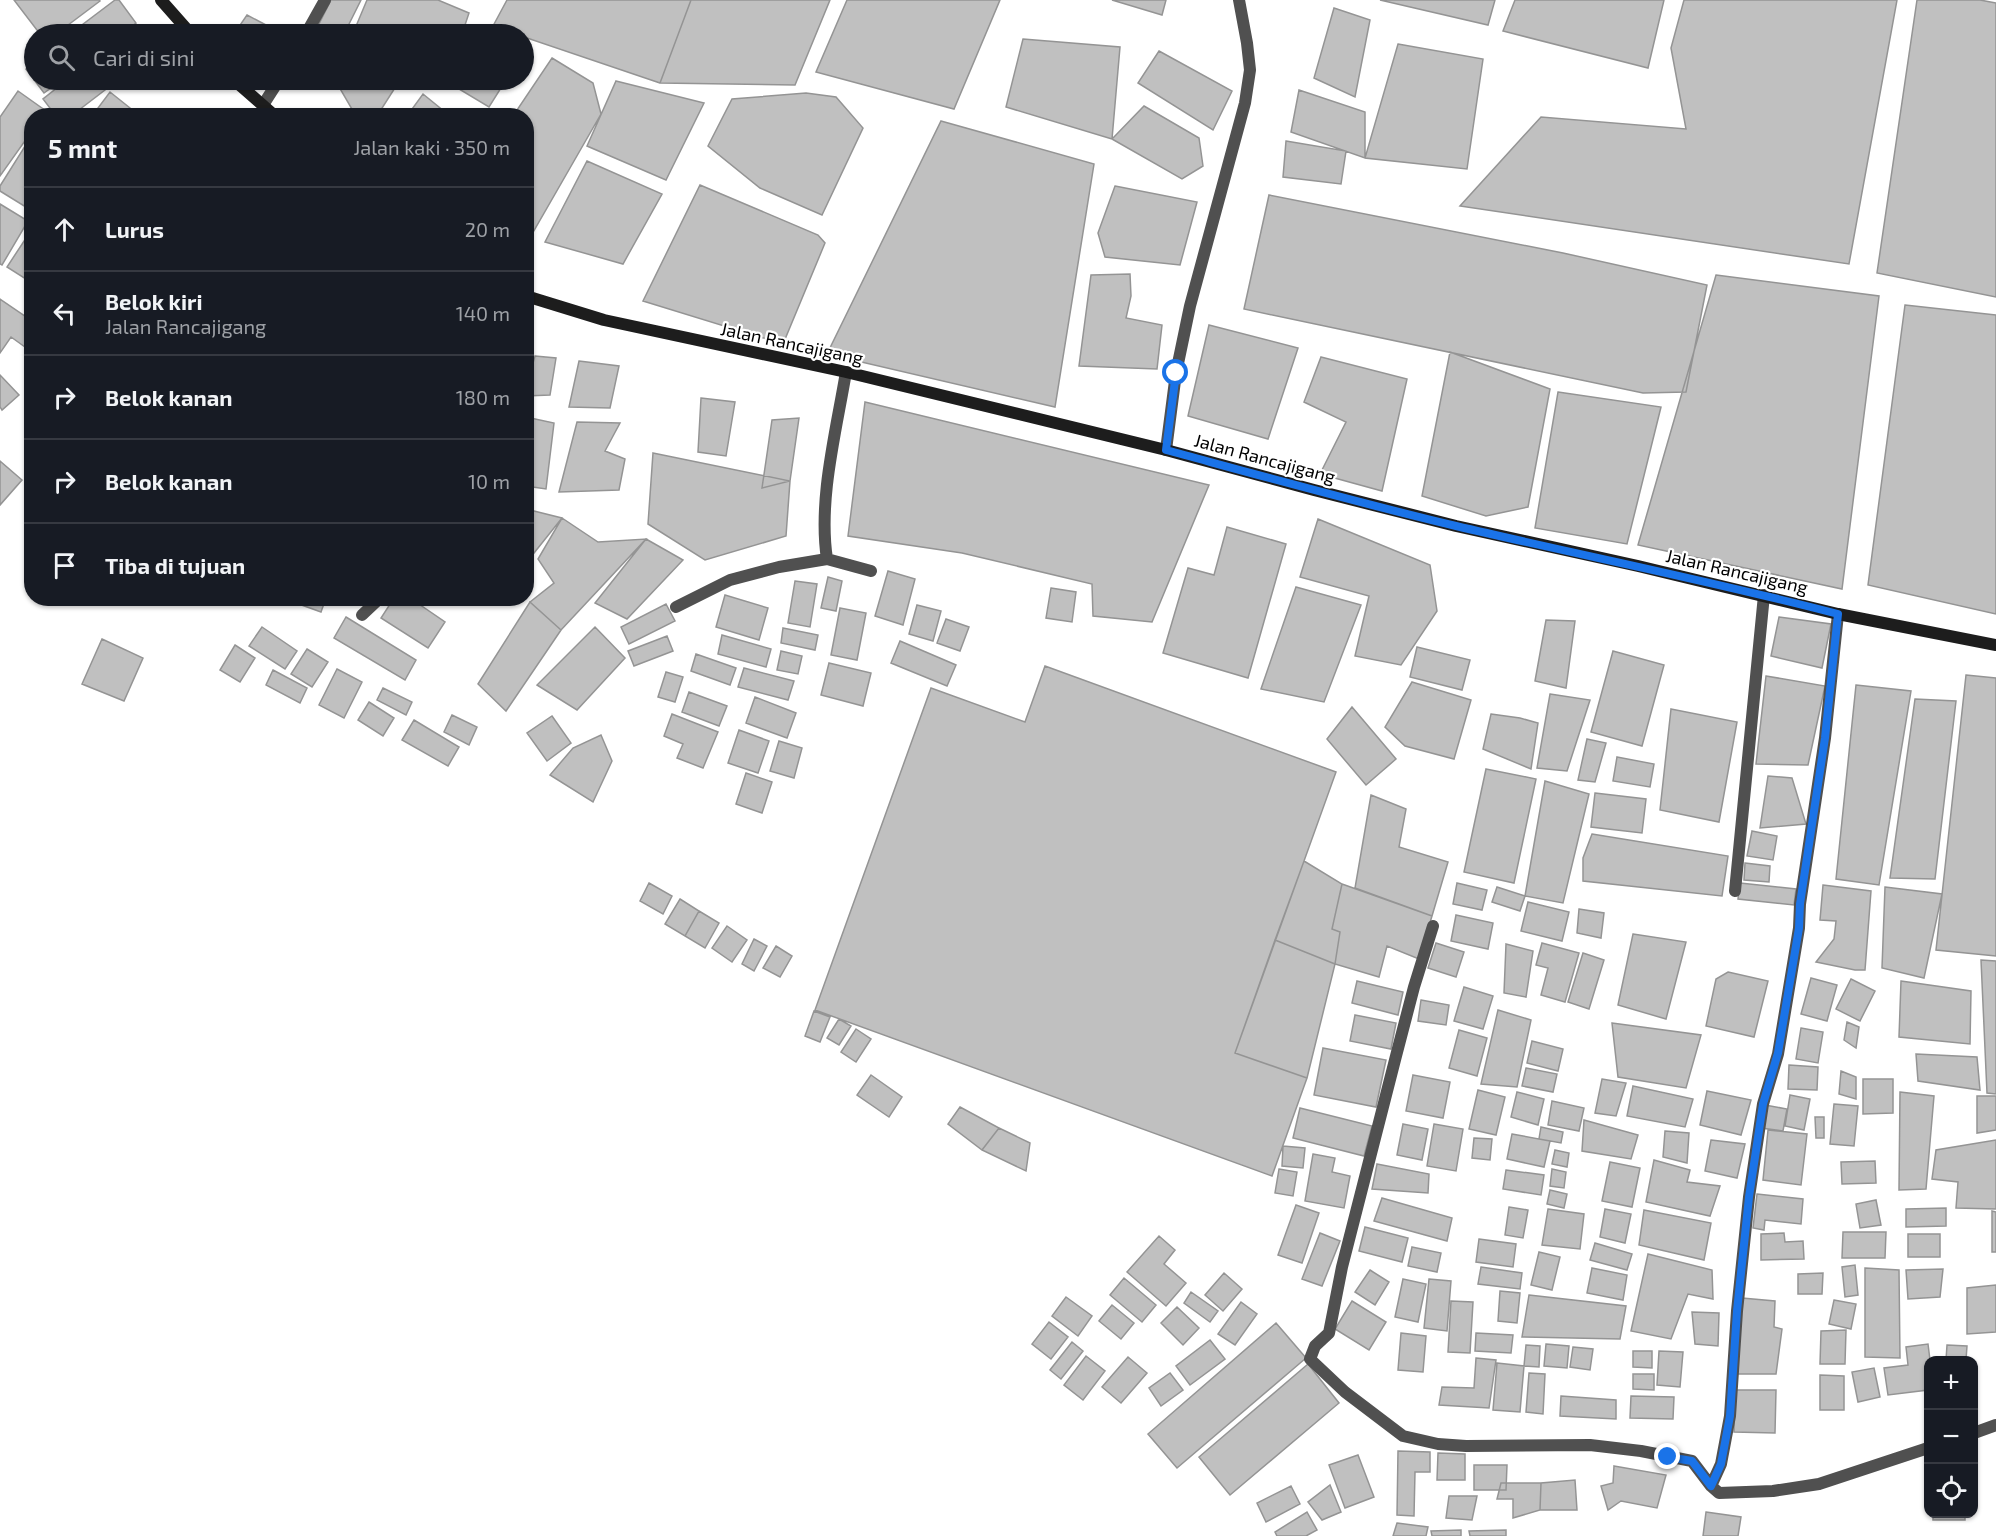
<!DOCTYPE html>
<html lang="id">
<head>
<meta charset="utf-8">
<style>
  body { margin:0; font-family:"Exo 2",sans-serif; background:#242831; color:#f1f3f6 }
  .controls { position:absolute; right:18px; bottom:18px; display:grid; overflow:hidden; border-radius:12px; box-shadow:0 2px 4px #0004 }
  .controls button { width:54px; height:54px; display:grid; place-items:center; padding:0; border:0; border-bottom:2px solid #363941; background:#171b24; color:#f1f3f6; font:30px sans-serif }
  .stop { position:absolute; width:18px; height:18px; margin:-14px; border:4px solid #1a73e8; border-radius:50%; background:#fff }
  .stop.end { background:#1a73e8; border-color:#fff; box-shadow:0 2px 6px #0008 }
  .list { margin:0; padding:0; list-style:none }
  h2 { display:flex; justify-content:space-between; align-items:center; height:78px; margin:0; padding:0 24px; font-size:26px }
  h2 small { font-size:20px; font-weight:400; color:#9ea1a6 }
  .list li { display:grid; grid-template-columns:39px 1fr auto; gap:18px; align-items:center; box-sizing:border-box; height:84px; padding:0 24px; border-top:2px solid #363941 }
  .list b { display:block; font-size:22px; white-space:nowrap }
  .list p { margin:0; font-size:20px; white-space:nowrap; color:#9ea1a6 }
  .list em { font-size:20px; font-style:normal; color:#9ea1a6 }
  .icon { flex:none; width:33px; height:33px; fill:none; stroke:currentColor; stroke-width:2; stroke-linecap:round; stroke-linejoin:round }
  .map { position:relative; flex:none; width:1996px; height:1536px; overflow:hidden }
  .search { position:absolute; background:#171b24; box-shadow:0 2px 4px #0004; left:24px; top:24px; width:510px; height:66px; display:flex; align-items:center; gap:15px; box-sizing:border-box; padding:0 21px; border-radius:33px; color:#9ea1a6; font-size:22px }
  .panel { position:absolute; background:#171b24; box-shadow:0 2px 4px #0004; left:24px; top:108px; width:510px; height:498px; border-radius:24px }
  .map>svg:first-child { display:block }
  .building { fill:#c0c0c0; stroke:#949494; stroke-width:1.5 }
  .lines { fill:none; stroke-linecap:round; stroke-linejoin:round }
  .street { stroke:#505050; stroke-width:12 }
  .secondary { stroke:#1d1d1d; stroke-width:12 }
  .route { stroke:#1a73e8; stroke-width:8 }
  .labels { text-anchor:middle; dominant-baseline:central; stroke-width:4.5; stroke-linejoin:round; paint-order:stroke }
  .street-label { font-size:18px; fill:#000; stroke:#fff }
</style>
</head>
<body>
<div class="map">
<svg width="1996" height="1536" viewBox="0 0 1996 1536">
  <rect width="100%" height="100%" fill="#fff"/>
  <path class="building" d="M14 0H99L100 1 56 34H40Z
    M115 0H119L136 23 121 34H70Z
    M331 0H361L344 34H314Z
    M367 0H438L469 13 462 34H387L354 31Z
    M507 0H691L660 83 524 37V34H517L493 26Z
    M691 0H830L795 85 660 83Z
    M847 0H1000L954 109 816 72Z
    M1112 0H1166L1162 15Z
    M1380 0H1495L1488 25Z
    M1515 0H1664L1648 68 1503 31Z
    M1684 0H1897L1849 264 1460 206 1541 117 1686 129 1671 48Z
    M1917 0H1980L1996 3V297L1877 273Z
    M1334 8 1370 20 1355 97 1314 78Z
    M247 15 283 34H234Z
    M1023 39 1120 47 1112 139 1006 107Z
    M1398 44 1483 59 1467 169 1365 158Z
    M1159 51 1232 91 1213 130 1138 83Z
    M552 58 593 83 601 114 532 234 526 235V116H513Z
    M34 62V80H62L44 93 26 69Z
    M67 80H118L71 116H56L43 99Z
    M335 80H400L377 116H362L353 111Z
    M451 80H506L489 107 449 83Z
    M616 81 704 103 666 180 587 146Z
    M1299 90 1365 112V158L1291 132Z
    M18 91 46 111 43 116H32V131L0 176V117Z
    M110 92 140 116H92Z
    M806 93 836 97 863 128 822 215 760 188 708 146 732 99Z
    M423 94 445 112 443 116H407Z
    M1144 106 1199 138 1203 166 1182 179 1112 139Z
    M941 121 1094 164 1055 407 827 354Z
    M32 135V204L29 209 0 191V186Z
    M1286 141 1346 151 1341 184 1283 177Z
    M587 161 662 194 623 264 545 242Z
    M700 185 818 235 825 243 783 344 643 301Z
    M1115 186 1197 202 1180 265 1105 257 1098 233Z
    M1269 195 1563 253 1707 285 1686 392 1643 393 1244 309Z
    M0 204 28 221 2 265 0 264Z
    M32 229V283L7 267Z
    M1130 274 1131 296 1126 318 1162 325 1157 369 1079 366 1091 275Z
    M1716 275 1879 296 1842 589 1638 545Z
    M0 299 32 321V337L25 347 11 337 0 353Z
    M1905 305 1996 315V614L1868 585Z
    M1209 325 1298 348 1268 439 1188 416Z
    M1450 352 1550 389 1528 507 1486 516 1422 496Z
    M535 356 556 358 550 395 526 396V387Z
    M1321 357 1407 379 1382 491 1320 474 1346 422 1304 402Z
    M579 361 619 366 610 408 569 407Z
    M0 375 19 395 2 410 0 407Z
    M1558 392 1661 407 1627 544 1535 528Z
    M701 398 735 402 726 456 698 452Z
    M865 402 1209 485 1152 622 1093 616 1092 584 962 553 848 536Z
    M526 417 554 423 546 489 526 486Z
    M799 418 790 481 762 488 772 420Z
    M577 422 620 423 605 451 625 459 619 490 559 492Z
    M653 453 790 481 786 536 705 560 648 524Z
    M0 461 22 480 0 505Z
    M526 509 562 518 526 563Z
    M562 518 598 542 646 539 561 630 530 602 554 583 538 559Z
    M1318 519 1430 565 1437 611 1401 665 1355 656 1369 596 1300 577Z
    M1227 527 1286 544 1248 678 1163 653 1188 568 1214 575Z
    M646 539 683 560 627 619 595 603Z
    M888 571 915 579 903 625 875 616Z
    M828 577 842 581 836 611 821 608Z
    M795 581 817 584 810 627 788 623Z
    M1296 587 1361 605 1324 702 1261 689Z
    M1051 588 1076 592 1072 622 1046 618Z
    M725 595 768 608 759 640 716 627Z
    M282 598H326L321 612Z
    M394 598H410L445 622 428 648 381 618Z
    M530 602 561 630 506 711 478 684Z
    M666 604 675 621 629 644 621 627Z
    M917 605 941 611 933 641 909 634Z
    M840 608 866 613 857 660 831 655Z
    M346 617 416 660 405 680 334 638Z
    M1779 617 1831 624 1822 668 1771 656Z
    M946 619 969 627 960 651 937 643Z
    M1546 620 1575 621 1566 688 1535 681Z
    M262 627 297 651 285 669 249 646Z
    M595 627 625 658 577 710 537 685Z
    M783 628 818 635 815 650 781 643Z
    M722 635 771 649 766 667 718 654Z
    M667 636 673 651 634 666 628 651Z
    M102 639 143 658 124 701 82 684Z
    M900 641 956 665 947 686 891 663Z
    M235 645 255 658 240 682 220 670Z
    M1417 647 1470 660 1462 690 1410 677Z
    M307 649 328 662 312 687 291 674Z
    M781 651 802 656 798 674 777 670Z
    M1613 651 1664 665 1642 746 1591 732Z
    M696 654 736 668 730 685 691 671Z
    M829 663 871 673 863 706 821 695Z
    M1045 666 1336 772 1235 1053 1307 1078 1272 1176 815 1010 931 688 1025 722Z
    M744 668 794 681 788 700 738 687Z
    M337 669 362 682 344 718 319 705Z
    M273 670 307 688 300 703 266 685Z
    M666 672 683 677 675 702 658 697Z
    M1966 675 1996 678V956L1936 950Z
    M1766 676 1825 686 1808 765 1756 764Z
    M1412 682 1471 700 1454 759 1405 746 1385 727Z
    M1856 685 1911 691 1879 885 1836 879Z
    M383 688 412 702 406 715 377 700Z
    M689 692 727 706 719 726 682 712Z
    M1550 694 1590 700 1567 771 1537 768Z
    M755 697 796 713 787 738 746 723Z
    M1915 699 1956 701 1935 879 1890 878Z
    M369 702 394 718 383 736 358 720Z
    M1352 707 1396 759 1366 785 1327 739Z
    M1671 709 1737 722 1719 822 1660 810Z
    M672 714 718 732 703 768 677 758 683 744 664 736Z
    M1491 714 1520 718 1538 723 1531 769 1483 749Z
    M452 715 477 727 469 745 444 732Z
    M552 716 571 743 547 761 527 733Z
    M414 720 459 747 448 766 402 740Z
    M739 730 769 741 758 773 728 763Z
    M601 735 612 761 593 802 550 775 573 748Z
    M1587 739 1606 743 1595 782 1578 780Z
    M779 741 802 748 794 778 770 771Z
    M1617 757 1654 764 1650 787 1613 781Z
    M1486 769 1536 779 1514 883 1464 872Z
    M746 773 772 782 762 813 736 804Z
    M1768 776 1792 778 1806 824 1760 828Z
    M1545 781 1589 794 1563 903 1525 896Z
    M1595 793 1646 799 1642 833 1591 827Z
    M1371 795 1406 809 1399 847 1448 862 1432 916 1355 888Z
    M1752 831 1777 836 1773 860 1747 856Z
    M1592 834 1728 856 1722 896 1583 881V858Z
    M1304 861 1342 884 1332 929 1340 932 1335 964 1275 940Z
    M1745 863 1770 866 1769 882 1744 880Z
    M649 883 672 896 663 914 640 901Z
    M1457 883 1487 890 1482 910 1453 904Z
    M1740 883 1796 889 1794 905 1738 899Z
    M1342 884 1432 916 1419 959 1387 946 1379 977 1335 964 1340 932 1332 929Z
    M1823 885 1871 891 1865 970H1855L1816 962 1834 939 1836 921 1820 920Z
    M1497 887 1525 896 1520 911 1492 902Z
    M1885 887 1942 894 1924 978 1882 968Z
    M680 899 699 911 685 936 665 924Z
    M1528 902 1569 912 1562 941 1521 931Z
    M1579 909 1604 913 1601 938 1577 933Z
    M699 911 719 923 705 948 685 936Z
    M1456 915 1493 923 1488 949 1451 941Z
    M727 926 747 940 732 962 712 948Z
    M1633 934 1686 942 1666 1019 1618 1005Z
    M754 939 767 946 754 971 742 964Z
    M1275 940 1335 964 1307 1078 1235 1053Z
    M1436 943 1464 952 1456 977 1428 968Z
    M1542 943 1579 953 1565 1002 1541 995 1548 968 1536 965Z
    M1506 944 1533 951 1526 997 1504 993Z
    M776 946 792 956 780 977 763 968Z
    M1583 953 1604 960 1589 1009 1568 1002Z
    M1981 960 1996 961V1094L1987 1093Z
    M1728 972 1768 981 1754 1037 1706 1026 1716 979Z
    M1811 978 1837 985 1827 1021 1801 1014Z
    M1851 979 1875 991 1860 1021 1836 1009Z
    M1357 981 1403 992 1398 1015 1352 1003Z
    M1901 981 1971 991 1970 1044 1899 1037Z
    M1464 987 1493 996 1483 1029 1454 1021Z
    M1421 1000 1449 1005 1446 1025 1418 1021Z
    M1498 1010 1531 1020 1517 1087 1481 1084Z
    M814 1011 830 1017 820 1042 805 1036Z
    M1355 1015 1396 1023 1391 1049 1350 1041Z
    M839 1019 851 1026 839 1045 827 1038Z
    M1847 1022 1859 1027 1856 1048 1844 1040Z
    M1612 1023 1701 1035 1686 1088 1618 1077Z
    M1801 1028 1823 1032 1818 1063 1796 1059Z
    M856 1029 871 1039 856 1062 841 1052Z
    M1459 1030 1487 1038 1477 1076 1449 1068Z
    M1532 1041 1563 1049 1558 1071 1527 1063Z
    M1323 1048 1386 1060 1376 1107 1314 1095Z
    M1916 1054 1977 1057 1980 1090 1918 1081Z
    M1789 1065 1818 1067 1817 1090 1788 1089Z
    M1526 1068 1557 1074 1553 1092 1522 1086Z
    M1841 1071 1856 1077V1099L1839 1094Z
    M871 1075 902 1097 889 1117 857 1095Z
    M1413 1075 1450 1082 1443 1118 1406 1111Z
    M1602 1079 1626 1083 1616 1116 1595 1113Z
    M1863 1079H1893V1113L1863 1114Z
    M1633 1086 1693 1099 1685 1127 1627 1116Z
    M1478 1090 1505 1097 1496 1135 1469 1129Z
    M1707 1091 1751 1100 1741 1135 1700 1125Z
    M1517 1092 1544 1099 1538 1125 1511 1117Z
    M1900 1092 1934 1096 1926 1189 1899 1190Z
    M1790 1095 1810 1099 1804 1130 1785 1126Z
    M1977 1096H1996V1130L1977 1133Z
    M1552 1101 1584 1108 1579 1131 1548 1125Z
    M1834 1104 1858 1106 1854 1146 1830 1144Z
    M1765 1105 1787 1109 1783 1131 1761 1128Z
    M960 1107 999 1128 982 1150 948 1124Z
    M1300 1108 1372 1126 1364 1156 1293 1138Z
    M1815 1117H1824V1138H1816Z
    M1584 1120 1638 1135 1631 1159 1582 1151Z
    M1403 1124 1428 1129 1422 1160 1397 1155Z
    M1434 1124 1463 1129 1456 1171 1427 1166Z
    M1541 1127 1563 1132 1561 1143 1539 1139Z
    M999 1128 1030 1143 1026 1171 982 1150Z
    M1768 1130 1807 1134 1801 1185 1763 1180Z
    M1665 1131 1689 1133 1687 1163 1663 1157Z
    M1512 1134 1550 1141 1544 1167 1507 1159Z
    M1474 1138 1492 1139 1490 1160 1472 1158Z
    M1711 1140 1745 1144 1737 1178 1705 1171Z
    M1996 1140V1209L1956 1208 1958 1182 1932 1179 1936 1150Z
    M1283 1146 1305 1148 1303 1168 1282 1166Z
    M1555 1150 1569 1153 1567 1167 1552 1164Z
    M1313 1154 1335 1158 1332 1172 1350 1176 1344 1208 1305 1201Z
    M1654 1160 1690 1170 1687 1182 1720 1186 1710 1216 1646 1202Z
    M1875 1161 1876 1183 1842 1184 1841 1162Z
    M1610 1162 1640 1168 1632 1207 1602 1201Z
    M1377 1164 1429 1174 1428 1193 1372 1189Z
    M1279 1169 1297 1172 1293 1196 1275 1193Z
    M1552 1169 1566 1172 1564 1188 1550 1186Z
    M1506 1170 1544 1175 1541 1195 1503 1189Z
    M1550 1190 1567 1194 1564 1208 1547 1204Z
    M1757 1194 1803 1199 1801 1224 1765 1220 1764 1230 1753 1228Z
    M1382 1198 1452 1218 1447 1241 1374 1221Z
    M1876 1200 1881 1225 1860 1228 1856 1204Z
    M1296 1205 1319 1213 1302 1263 1278 1255Z
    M1509 1207 1528 1210 1523 1238 1505 1235Z
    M1946 1208V1226L1906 1227V1209Z
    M1548 1209 1584 1214 1580 1249 1542 1245Z
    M1605 1209 1631 1214 1625 1243 1600 1237Z
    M1644 1210 1711 1223 1704 1260 1639 1245Z
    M1992 1211 1996 1212V1252H1992Z
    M1365 1227 1408 1238 1402 1262 1359 1251Z
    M1843 1232H1886L1885 1258H1842Z
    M1320 1233 1340 1241 1322 1286 1302 1279Z
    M1784 1233 1785 1242 1803 1241 1804 1259 1761 1260V1234Z
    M1908 1234H1940V1257H1908Z
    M1159 1236 1175 1250 1164 1264 1186 1283 1166 1306 1127 1272Z
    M1479 1239 1516 1244 1513 1267 1476 1262Z
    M1595 1243 1632 1254 1627 1270 1590 1260Z
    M1412 1247 1441 1253 1437 1272 1408 1266Z
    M1539 1252 1560 1257 1552 1290 1531 1285Z
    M1648 1254 1712 1270 1713 1299 1688 1294 1671 1339 1631 1331Z
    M1855 1265 1858 1295 1845 1297 1842 1267Z
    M1481 1267 1522 1273 1520 1289 1478 1284Z
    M1592 1268 1627 1275 1623 1300 1587 1293Z
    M1865 1268 1899 1270 1900 1358 1865 1357Z
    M1943 1269 1940 1297 1908 1299 1906 1270Z
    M1370 1270 1389 1282 1375 1305 1355 1292Z
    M1224 1273 1242 1289 1223 1311 1205 1295Z
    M1823 1273 1822 1294H1798V1274Z
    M1124 1278 1156 1305 1142 1322 1110 1295Z
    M1403 1279 1426 1284 1418 1322 1395 1317Z
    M1429 1279 1451 1281 1447 1331 1424 1328Z
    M1996 1285V1332L1967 1334V1288Z
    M1500 1291 1520 1293 1517 1323 1498 1321Z
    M1191 1292 1218 1311 1210 1322 1184 1303Z
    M1529 1295 1626 1306 1620 1339 1522 1337Z
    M1066 1297 1092 1316 1078 1336 1052 1316Z
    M1742 1298 1775 1301 1774 1327 1782 1329 1776 1374H1736Z
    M1834 1300 1856 1304 1851 1329 1829 1324Z
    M1352 1301 1386 1322 1369 1350 1335 1329Z
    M1451 1301 1473 1302 1470 1353 1448 1352Z
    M1241 1302 1257 1314 1235 1345 1218 1334Z
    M1112 1305 1134 1323 1121 1339 1099 1321Z
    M1177 1307 1199 1328 1183 1345 1161 1323Z
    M1692 1312 1719 1313 1718 1346 1695 1344Z
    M1049 1322 1068 1337 1051 1359 1032 1344Z
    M1276 1323 1306 1358 1177 1468 1148 1434Z
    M1846 1330 1845 1364H1820L1821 1331Z
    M1401 1333 1426 1336 1423 1372 1398 1370Z
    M1476 1333 1513 1335 1511 1353 1475 1351Z
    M1210 1340 1225 1359 1190 1385 1176 1366Z
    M1072 1342 1083 1351 1061 1379 1050 1370Z
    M1546 1344 1569 1346 1567 1368 1544 1366Z
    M1928 1344 1930 1360H1928V1390L1888 1395 1884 1368 1908 1365 1906 1347Z
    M1526 1345 1540 1346 1539 1367 1524 1366Z
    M1947 1345 1967 1346 1966 1360H1946Z
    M1573 1347 1593 1349 1590 1370 1570 1367Z
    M1633 1351H1652V1368L1633 1367Z
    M1659 1351 1683 1352 1680 1387 1657 1385Z
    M1086 1356 1105 1371 1083 1400 1064 1385Z
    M1128 1357 1147 1373 1121 1403 1102 1387Z
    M1476 1358 1496 1360 1489 1408 1439 1405 1442 1387 1474 1388Z
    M1497 1363 1524 1366 1520 1412 1493 1410Z
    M1308 1364 1339 1403 1230 1495 1199 1457Z
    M1874 1368 1880 1397 1858 1402 1852 1372Z
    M1170 1373 1183 1390 1161 1406 1149 1388Z
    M1529 1373 1545 1374 1543 1414 1526 1412Z
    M1633 1374H1654V1390L1633 1389Z
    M1820 1375 1844 1376V1410H1820Z
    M1735 1390H1776L1775 1433 1734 1432Z
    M1561 1396 1616 1400V1419L1560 1416Z
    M1631 1396 1674 1397 1673 1419 1630 1418Z
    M1398 1451 1430 1452V1472H1415L1414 1516 1397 1515Z
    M1438 1453 1465 1454V1480H1437Z
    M1358 1455 1374 1497 1345 1508 1329 1465Z
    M1474 1465H1507L1506 1490H1474Z
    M1614 1466 1666 1475 1657 1508 1621 1501 1608 1510 1601 1486 1613 1483Z
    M1575 1480 1577 1510H1540L1541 1483Z
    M1501 1483H1541L1540 1510 1513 1518V1499H1497Z
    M1330 1485 1341 1512 1322 1520 1308 1502Z
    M1291 1486 1300 1504 1266 1522 1257 1503Z
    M1449 1496H1477L1472 1520 1446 1518Z
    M1307 1512 1317 1530 1306 1536H1277L1275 1532Z
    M1706 1512 1741 1517 1738 1536H1703Z
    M1933 1514H1965V1520H1933Z
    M1397 1523 1428 1527 1426 1536H1393Z
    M1461 1530V1536H1432L1431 1531Z
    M1506 1530V1536H1470L1469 1531Z"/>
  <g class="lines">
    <path class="street" d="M306 34 325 0
      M263 105 279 80
      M846 372C836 432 818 500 827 559L871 571
      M1166 450 1176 373 1190 306 1245 103 1250 70 1247 43 1239 0
      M676 607 730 580 779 567 827 559
      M362 615 380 598
      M1735 891 1764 595
      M1433 926 1414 987 1396 1056 1342 1267 1329 1333 1315 1346 1310 1359 1345 1392 1403 1436 1438 1444 1466 1446 1590 1445 1641 1451 1692 1461 1711 1486 1719 1493 1773 1491 1819 1484 1928 1448
      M1974 1433 1996 1425
      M1711 1486 1721 1464 1730 1416 1737 1311 1749 1197 1763 1104 1778 1054 1799 928 1800 904 1825 738 1838 614"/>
    <path class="secondary" d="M161 0 191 34
      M234 80 275 116
      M526 296 604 320 846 372 1166 450 1314 490 1456 526 1638 566 1838 614 1996 645"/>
  </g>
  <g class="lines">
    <path class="route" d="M1176 373 1166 450C1262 476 1359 503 1456 526 1584 556 1712 581 1838 614L1825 738 1800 904 1799 928 1778 1053 1763 1104 1749 1197 1737 1311 1730 1416 1721 1464 1711 1486 1692 1461 1668 1457"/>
  </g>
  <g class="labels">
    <g class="street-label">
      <text transform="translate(792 343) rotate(12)">Jalan Rancajigang</text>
      <text transform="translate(1265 458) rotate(15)">Jalan Rancajigang</text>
      <text transform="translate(1737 571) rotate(13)">Jalan Rancajigang</text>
    </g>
  </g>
</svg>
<div class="controls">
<button>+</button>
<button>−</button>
<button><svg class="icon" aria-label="locate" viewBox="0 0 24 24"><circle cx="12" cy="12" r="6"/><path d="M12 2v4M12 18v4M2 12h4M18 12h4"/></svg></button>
</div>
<div class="stop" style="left:1176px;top:373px"></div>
<div class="stop end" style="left:1668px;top:1457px"></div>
<div class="search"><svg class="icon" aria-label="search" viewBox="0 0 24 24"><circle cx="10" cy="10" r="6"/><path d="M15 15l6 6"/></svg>Cari di sini</div>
<section class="panel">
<h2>5 mnt<small>Jalan kaki · 350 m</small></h2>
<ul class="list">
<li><svg class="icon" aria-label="ahead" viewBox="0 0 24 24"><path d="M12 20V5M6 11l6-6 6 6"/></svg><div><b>Lurus</b></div><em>20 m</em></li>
<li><svg class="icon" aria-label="left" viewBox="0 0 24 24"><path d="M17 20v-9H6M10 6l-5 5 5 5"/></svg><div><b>Belok kiri</b><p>Jalan Rancajigang</p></div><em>140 m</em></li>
<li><svg class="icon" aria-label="right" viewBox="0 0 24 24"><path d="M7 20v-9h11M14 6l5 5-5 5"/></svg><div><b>Belok kanan</b></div><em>180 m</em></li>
<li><svg class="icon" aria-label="right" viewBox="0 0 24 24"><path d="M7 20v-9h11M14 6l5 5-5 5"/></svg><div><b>Belok kanan</b></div><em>10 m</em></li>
<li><svg class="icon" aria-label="arrive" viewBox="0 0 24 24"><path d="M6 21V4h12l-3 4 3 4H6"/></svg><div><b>Tiba di tujuan</b></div></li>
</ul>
</section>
</div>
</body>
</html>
